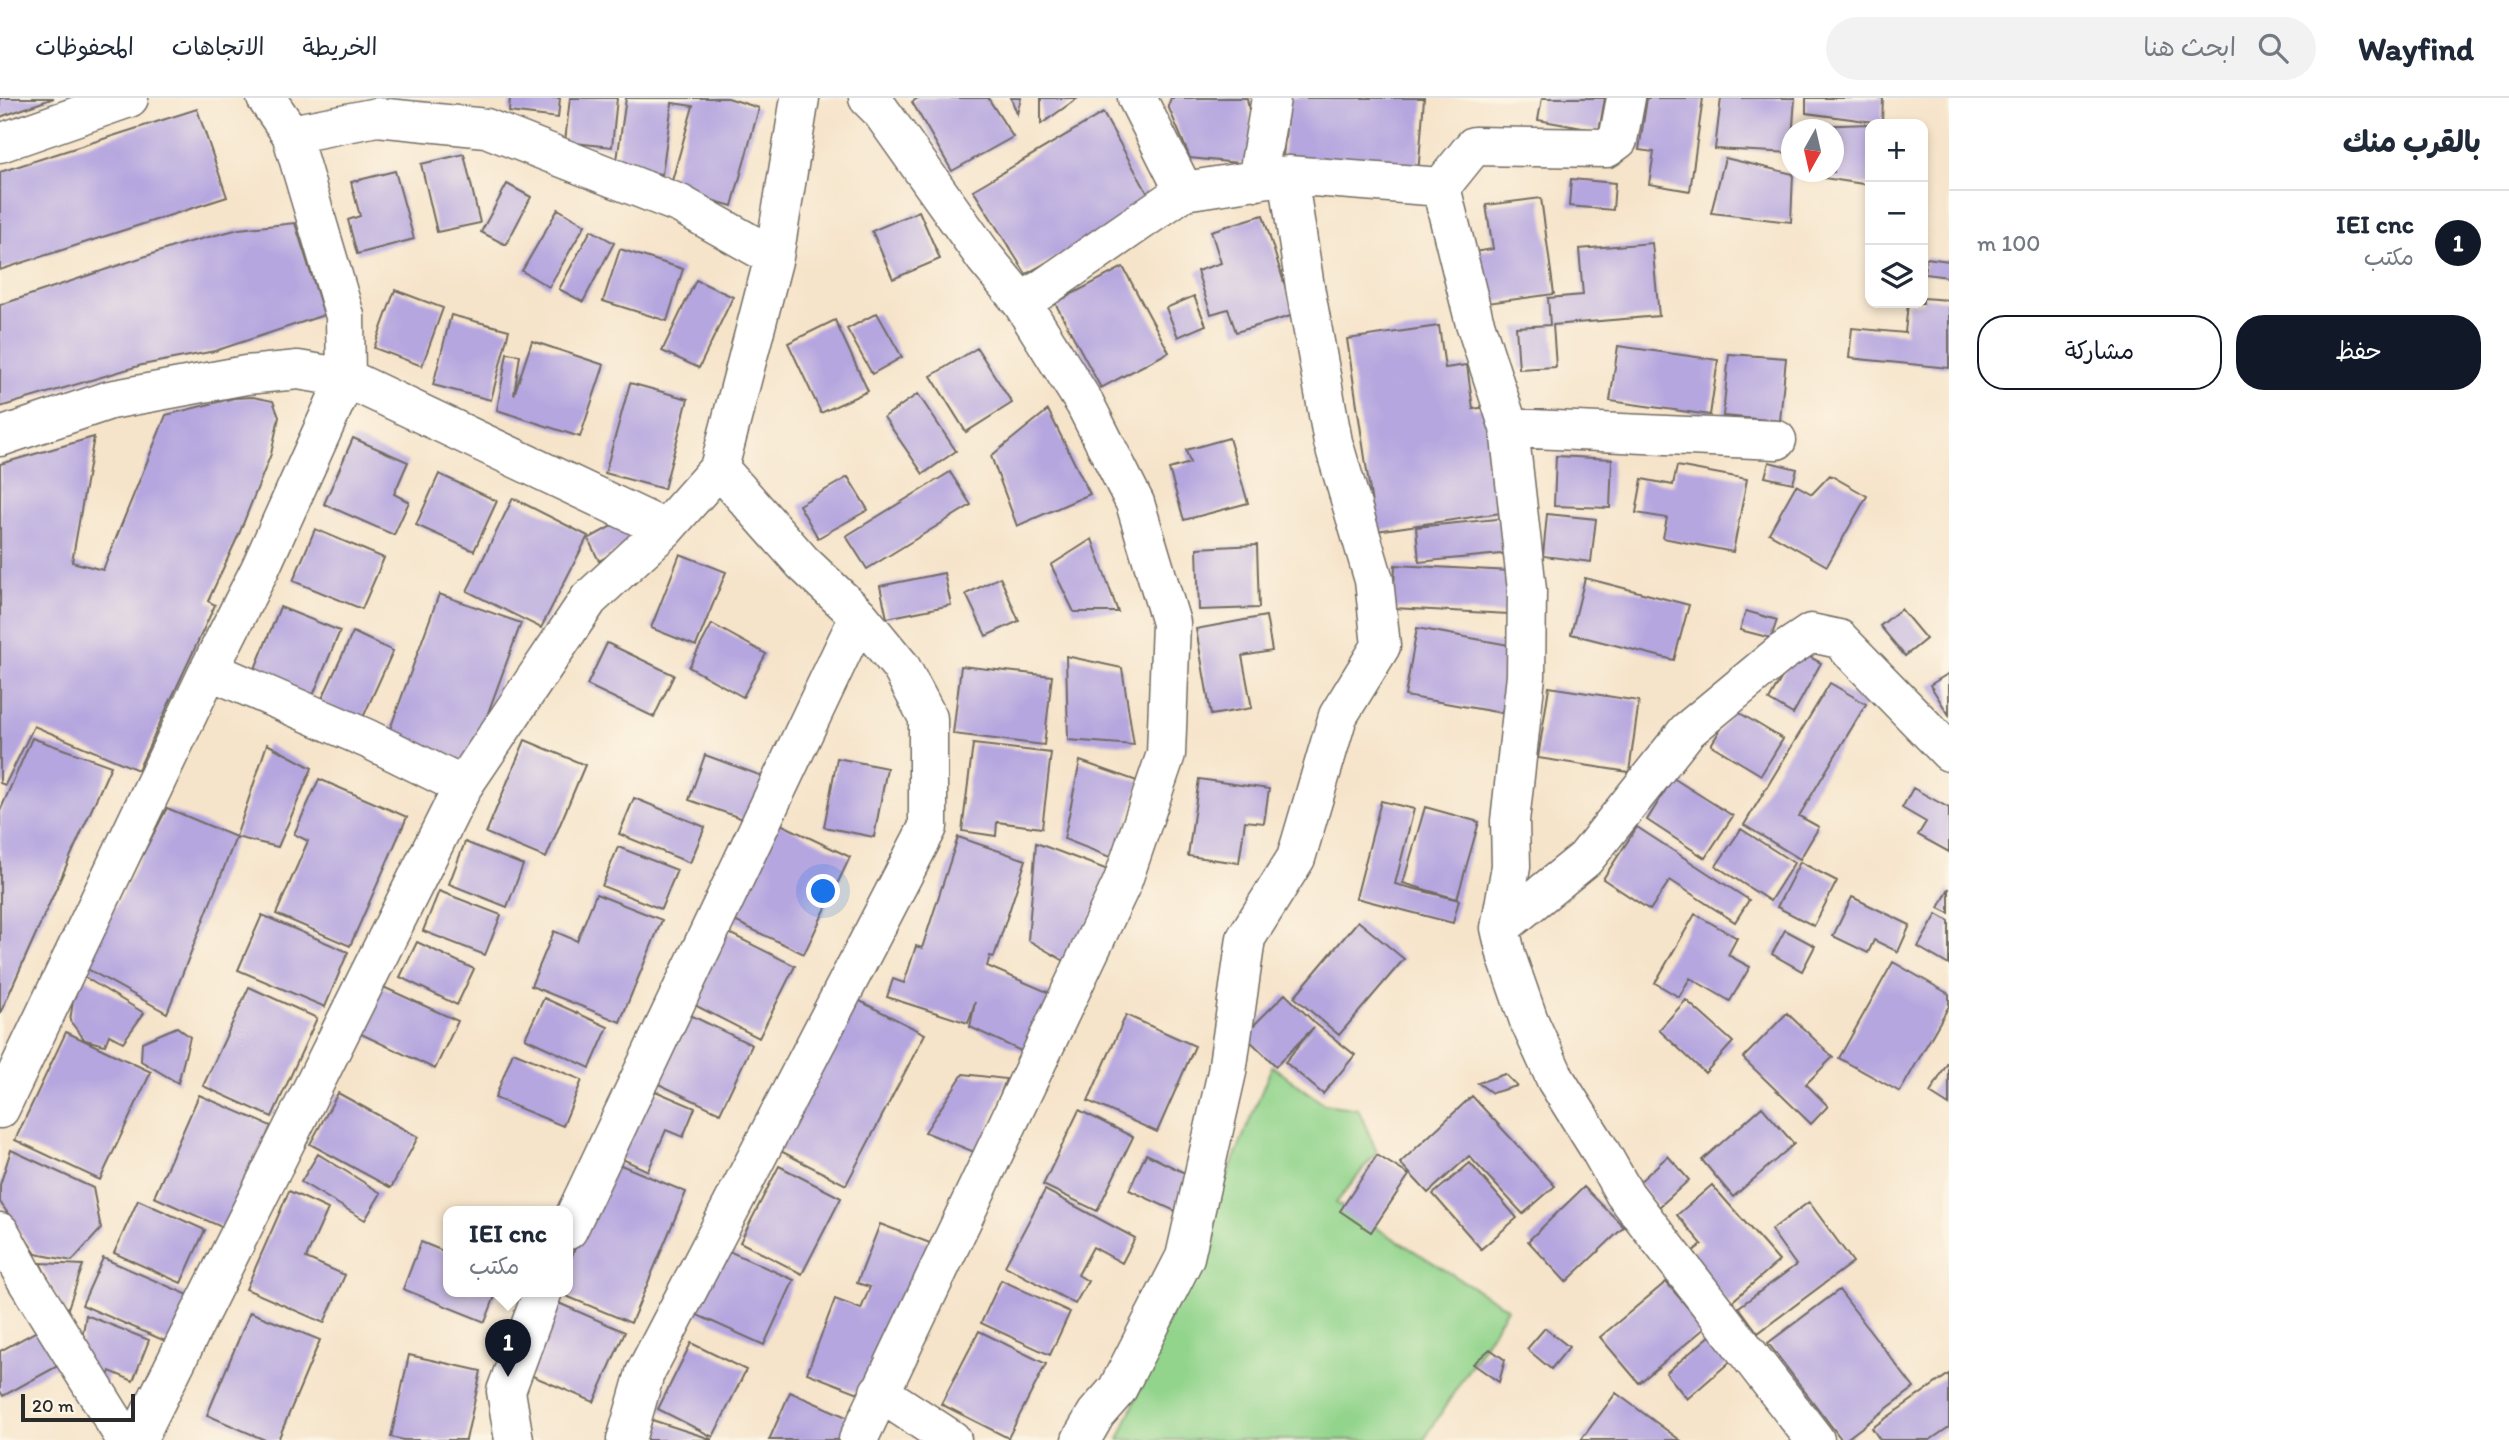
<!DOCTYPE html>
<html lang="ar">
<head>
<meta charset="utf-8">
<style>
  body { margin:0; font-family:Itim,"Playpen Sans Arabic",sans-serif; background:#f2f2f3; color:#1f2937; direction:rtl }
  .controls { position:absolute; right:21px; top:21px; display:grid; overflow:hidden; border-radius:14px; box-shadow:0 4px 10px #0003 }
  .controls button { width:63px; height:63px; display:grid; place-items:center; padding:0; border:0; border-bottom:2px solid #e0e1e3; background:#fff; color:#1f2937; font:35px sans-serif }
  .compass { position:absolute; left:1781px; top:21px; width:63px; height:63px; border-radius:50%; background:#fff; box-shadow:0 4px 10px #0003; rotate:188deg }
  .scale { position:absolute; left:21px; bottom:18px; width:114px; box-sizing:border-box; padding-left:7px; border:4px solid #2b2b2b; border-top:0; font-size:19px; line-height:24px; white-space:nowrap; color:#2b2b2b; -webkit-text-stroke:5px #fcf5e5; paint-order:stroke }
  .you { position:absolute; left:824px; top:794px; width:24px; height:24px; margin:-18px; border:5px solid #fff; border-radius:50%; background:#1a73e8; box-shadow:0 0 0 10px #1a73e833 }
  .badge { display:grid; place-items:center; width:46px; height:46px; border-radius:50%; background:#111827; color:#fff; font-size:23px; font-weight:700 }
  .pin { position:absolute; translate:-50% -58px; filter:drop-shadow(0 2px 4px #0008) }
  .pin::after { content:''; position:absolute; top:37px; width:24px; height:21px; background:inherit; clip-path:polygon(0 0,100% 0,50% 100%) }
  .popup { position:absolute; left:443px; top:1108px; width:130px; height:91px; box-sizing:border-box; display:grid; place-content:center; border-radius:14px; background:#fff; filter:drop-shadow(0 2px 5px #0005); font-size:23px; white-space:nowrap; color:#747a83 }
  .popup b { font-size:26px; color:#1f2937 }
  .popup::after { content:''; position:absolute; left:50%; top:100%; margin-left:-14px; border:14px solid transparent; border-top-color:#fff }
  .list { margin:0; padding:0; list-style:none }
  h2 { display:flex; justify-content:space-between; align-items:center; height:91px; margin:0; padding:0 28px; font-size:30px }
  h2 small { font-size:23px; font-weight:400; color:#747a83 }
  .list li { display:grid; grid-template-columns:46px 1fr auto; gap:21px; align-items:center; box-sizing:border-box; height:105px; padding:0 28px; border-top:2px solid #e0e1e3 }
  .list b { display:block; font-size:26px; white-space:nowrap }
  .list p { margin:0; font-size:23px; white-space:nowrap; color:#747a83 }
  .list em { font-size:23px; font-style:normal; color:#747a83 }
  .actions { display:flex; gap:14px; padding:21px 28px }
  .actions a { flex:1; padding:16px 0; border:2px solid #111827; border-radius:28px; text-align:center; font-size:24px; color:#111827 }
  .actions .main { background:#111827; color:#fff }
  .icon { flex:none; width:38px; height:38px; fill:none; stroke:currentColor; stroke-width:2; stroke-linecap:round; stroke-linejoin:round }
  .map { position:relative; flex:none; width:1949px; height:1342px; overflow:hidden; direction:ltr }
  header { display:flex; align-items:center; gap:42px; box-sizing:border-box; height:98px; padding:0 35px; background:#fff; border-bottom:2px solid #e0e1e3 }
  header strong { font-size:33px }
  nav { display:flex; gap:38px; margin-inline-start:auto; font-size:24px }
  .search { width:490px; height:63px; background:#f2f2f3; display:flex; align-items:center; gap:18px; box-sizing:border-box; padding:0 24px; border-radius:38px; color:#747a83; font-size:26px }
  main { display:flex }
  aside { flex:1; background:#fff }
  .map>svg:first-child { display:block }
  .green { fill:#92d48c; stroke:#5e805c; stroke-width:2 }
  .building { fill:#b5a6df }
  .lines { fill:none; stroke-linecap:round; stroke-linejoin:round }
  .minor-casing { stroke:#726c63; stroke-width:41 }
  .minor { stroke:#fff; stroke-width:38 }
</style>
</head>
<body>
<header>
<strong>Wayfind</strong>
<div class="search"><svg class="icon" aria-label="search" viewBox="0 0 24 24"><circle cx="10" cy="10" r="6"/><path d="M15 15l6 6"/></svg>ابحث هنا</div>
<nav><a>الخريطة</a><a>الاتجاهات</a><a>المحفوظات</a></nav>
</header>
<main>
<aside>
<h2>بالقرب منك<small></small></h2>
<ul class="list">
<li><span class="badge">1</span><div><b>IEI cnc</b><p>مكتب</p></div><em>100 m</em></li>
</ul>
<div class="actions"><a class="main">حفظ</a><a>مشاركة</a></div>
</aside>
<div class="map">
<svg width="1949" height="1342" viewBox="0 0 1949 1342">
  <rect width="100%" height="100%" fill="#fcf5e5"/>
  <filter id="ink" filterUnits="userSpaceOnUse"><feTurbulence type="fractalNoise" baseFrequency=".0143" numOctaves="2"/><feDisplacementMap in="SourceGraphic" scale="14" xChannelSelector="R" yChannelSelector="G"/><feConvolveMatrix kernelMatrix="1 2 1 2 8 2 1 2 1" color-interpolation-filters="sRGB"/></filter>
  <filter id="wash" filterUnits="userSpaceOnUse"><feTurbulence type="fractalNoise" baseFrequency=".00686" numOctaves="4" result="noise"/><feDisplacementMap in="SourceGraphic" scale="28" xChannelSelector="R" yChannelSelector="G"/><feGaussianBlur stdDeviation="1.57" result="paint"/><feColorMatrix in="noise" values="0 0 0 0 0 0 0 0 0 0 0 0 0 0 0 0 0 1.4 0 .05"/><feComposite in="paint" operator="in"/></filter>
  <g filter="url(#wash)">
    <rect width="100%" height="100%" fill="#f6e4ca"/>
    <path class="green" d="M1272 968 1324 1006 1358 1011 1377 1054 1336 1105 1507 1210 1424 1342H1119Z"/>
    <g id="blocks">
      <path class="building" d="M0 0H54L0 19Z
        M510 0H560L558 20 509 14Z
        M570 0H617L612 49 565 44Z
        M626 0H728L759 10 732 108 670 90 693 8 672 5 662 76 616 69Z
        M918 0H988L1013 39 952 73 912 4Z
        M1011 0H1021L1017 16Z
        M1041 0H1078L1041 26Z
        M1171 0H1247L1258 67 1190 60 1168 8Z
        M1289 0H1424L1418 77 1283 59Z
        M1542 0H1605L1599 33 1538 22Z
        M1647 0H1703L1690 93 1649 86 1654 54 1639 52Z
        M1721 0H1795L1791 55 1715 51Z
        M1806 0H1883L1882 25 1806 15Z
        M197 11 227 99 0 172V74Z
        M1103 15 1153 105 1026 176 973 92Z
        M1870 26V87L1804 77V74H1834V32H1811L1812 28Z
        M464 56 480 125 437 134 421 66Z
        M1725 60 1793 76 1791 124 1711 115Z
        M395 73 414 141 357 156 348 122 360 118 351 84Z
        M1571 81 1615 85 1613 112 1569 108Z
        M507 86 531 99 506 147 481 134Z
        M1541 100 1554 196 1480 206 1473 154 1493 151 1486 107Z
        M558 111 585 127 549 189 522 173Z
        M919 113 940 161 893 181 872 133Z
        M1263 117 1294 217 1236 234 1228 211 1211 216 1197 173 1221 165 1211 133Z
        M295 125 324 217 215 253 142 267 0 309V207L182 146 239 131Z
        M591 132 614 145 583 204 559 191Z
        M1652 145 1659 218 1553 227 1556 269 1519 271 1516 229 1550 227 1548 200 1583 197 1579 151Z
        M620 151 683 171 667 223 603 203Z
        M1926 160 1949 163V179L1924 176Z
        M1123 169 1169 254 1101 290 1055 205Z
        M696 182 733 199 699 270 662 253Z
        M395 192 443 210 422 268 374 250Z
        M1194 198 1206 227 1178 239 1166 210Z
        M1923 200 1949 202V270L1849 260 1852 230 1905 235 1908 205H1923Z
        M877 215 902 259 872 276 847 231Z
        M451 217 509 232 491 302 433 287Z
        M835 222 868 293 821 315 788 245Z
        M1439 228 1445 270 1467 267 1473 311 1493 308 1508 414 1376 433 1347 241Z
        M532 243 604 267 580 339 497 312 507 255 520 257 514 297Z
        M1618 248 1718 262 1710 317 1610 303Z
        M977 250 1012 305 966 334 931 278Z
        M1729 256 1786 260 1780 323 1723 318Z
        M630 285 688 301 664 391 605 375Z
        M918 296 956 353 923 376 884 319Z
        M253 299 273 303 279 319 271 356 239 436 208 503 215 507 138 672 34 628 5 687 0 685V366L94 339 72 464 103 472 166 317 234 300Z
        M1048 312 1090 396 1017 428 991 358Z
        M353 340 408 364 394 396 409 404 394 437 324 406Z
        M1229 340 1248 405 1184 422 1169 371 1190 365 1186 352Z
        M1556 358 1612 361 1610 410 1554 408Z
        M1769 364 1797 371 1793 385 1765 379Z
        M1677 368 1747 381 1733 454 1663 440 1667 420 1636 415 1642 381 1673 387Z
        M950 374 971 407 867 471 846 438Z
        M439 376 497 403 474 453 416 427Z
        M1830 377 1867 398 1827 468 1769 435 1796 387 1812 396Z
        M848 379 868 412 818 440 799 407Z
        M513 400 588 438 541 530 467 493Z
        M1547 416 1596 421 1591 464 1543 458Z
        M628 419 640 440 599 463 588 441Z
        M1507 420 1511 455 1419 464 1416 429Z
        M315 431 384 460 362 511 293 483Z
        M1092 441 1118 514H1074L1051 467Z
        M1257 447 1259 510 1199 512 1197 450Z
        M680 456 726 474 696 548 651 530Z
        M1395 467 1511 473 1509 516 1393 510Z
        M944 475 951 507 887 520 880 488Z
        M1000 479 1019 523 986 538 966 496Z
        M1585 480 1689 507 1674 562 1571 536Z
        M439 496 521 525 466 675 385 645Z
        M280 509 340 533 309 607 250 583Z
        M1901 511 1926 541 1905 558 1880 528Z
        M1746 513 1777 522 1771 540 1740 532Z
        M1266 518 1272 553 1242 558 1252 610 1211 617 1196 531Z
        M712 526 766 556 743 599 689 569Z
        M1417 530 1514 548 1502 615 1405 598Z
        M353 534 393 553 361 624 320 605Z
        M607 545 674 577 654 619 587 587Z
        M1797 552 1821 565 1793 616 1769 602Z
        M1066 558 1122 570 1134 647 1068 642Z
        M961 568 1052 578 1044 647 953 636Z
        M1949 575V617L1930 587Z
        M1830 585 1866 606 1799 718 1819 729 1800 761 1744 727Z
        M1549 589 1639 603 1629 674 1538 660Z
        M1733 611 1783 641 1761 677 1711 647Z
        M32 640 111 668 0 916V713Z
        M525 642 585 667 546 760 486 735Z
        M267 646 312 670 278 749 236 739Z
        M973 646 1051 655 1042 730 997 724 996 738 962 733Z
        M705 657 765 679 749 723 689 702Z
        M837 660 887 670 874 739 824 729Z
        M1080 663 1140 684 1115 761 1064 741Z
        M1673 680 1733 718 1705 760 1647 722Z
        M319 681 407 719 350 848 276 816 308 743 294 736Z
        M1199 681 1269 691 1264 725 1245 723 1239 765 1188 758Z
        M1913 690 1949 710V754L1918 737 1926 724 1902 710Z
        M634 700 705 729 690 765 619 736Z
        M1381 703 1414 711 1395 786 1459 802 1453 825 1356 800Z
        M1425 709 1479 724 1457 801 1403 785Z
        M167 710 236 739 167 915 84 869Z
        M770 721 850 759 804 856 724 818Z
        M1637 729 1749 802 1735 824 1670 782 1650 812 1603 781Z
        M1741 731 1794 765 1770 803 1716 768Z
        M958 739 1026 762 994 859 990 858 987 868 1052 896 1025 955 970 929 975 904 968 925 887 899 893 881 904 885 916 848 922 850Z
        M465 744 523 767 507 809 449 786Z
        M1036 745 1116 775 1066 864 1028 842Z
        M618 749 677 772 661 811 602 788Z
        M1800 764 1837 783 1814 828 1777 809Z
        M1949 790V815L1939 810Z
        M439 793 501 817 485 857 423 833Z
        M596 796 662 822 620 924 531 888 554 833 577 843Z
        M1852 799 1910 827 1898 854 1874 842 1868 855 1833 838Z
        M1695 816 1737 840 1728 857 1750 869 1730 903 1690 880 1679 899 1655 885Z
        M1937 816 1949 823V867L1918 849Z
        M262 817 348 854 325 909 238 872Z
        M1358 823 1404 861 1339 937 1294 899Z
        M719 830 795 868 759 940 683 901Z
        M1785 832 1815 848 1802 873 1772 856Z
        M417 844 474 871 457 907 400 879Z
        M1893 864 1949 896V908L1900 994 1839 960Z
        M81 877 144 915 123 944 109 937 105 947 85 942 70 923 76 883Z
        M381 888 458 923 435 971 359 935Z
        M249 889 317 920 272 1019 203 988Z
        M1285 896 1316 926 1355 957 1323 996 1285 964 1314 929 1276 968 1244 937Z
        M852 899 925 936 846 1087 773 1049Z
        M544 900 608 929 590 970 525 940Z
        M1686 902 1733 944 1705 975 1659 932Z
        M682 913 752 947 720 1015 650 982Z
        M1787 915 1833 959 1806 986 1828 1008 1811 1026 1743 960Z
        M1126 917 1195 948 1157 1034 1088 1003Z
        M177 929 190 939 178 985 141 963 142 944Z
        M66 934 151 974 100 1082 15 1042Z
        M513 954 582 982 563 1028 495 1000Z
        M1949 963V1007L1930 995Z
        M963 976 1006 981 979 1056 925 1034Z
        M1505 976 1517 988 1492 995 1478 985Z
        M646 989 695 1010 683 1039 666 1032 648 1073 616 1058Z
        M338 995 418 1039 391 1090 310 1046Z
        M199 997 271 1028 226 1131 154 1099Z
        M1472 998 1555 1088 1523 1116 1469 1058 1428 1095 1400 1065Z
        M1762 1009 1794 1046 1733 1099 1702 1062Z
        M1079 1012 1133 1039 1097 1113 1043 1087Z
        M11 1052 93 1090 101 1131 72 1163 36 1156 0 1104V1087Z
        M318 1056 381 1095 365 1122 301 1084Z
        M1146 1056 1191 1078 1175 1113 1129 1092Z
        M1377 1057 1409 1077 1371 1134 1340 1113Z
        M1668 1058 1689 1082 1659 1109 1638 1085Z
        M611 1063 686 1094 631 1225 554 1193H568V1167Z
        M1470 1065 1517 1120 1481 1151 1433 1096Z
        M779 1068 841 1100 802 1176 740 1144Z
        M1712 1087 1779 1163 1729 1206 1687 1158 1702 1146 1677 1117Z
        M1584 1089 1624 1129 1566 1184 1528 1143Z
        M1045 1092 1135 1140 1122 1165 1093 1149 1078 1177 1088 1183 1075 1206 1005 1168Z
        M289 1093 328 1111 306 1160 345 1177 324 1225 246 1191Z
        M138 1102 205 1132 181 1185 114 1155Z
        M1809 1104 1853 1164 1758 1235 1739 1209 1796 1167 1771 1132Z
        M880 1126 951 1153 887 1306 807 1275 835 1201 861 1211 870 1189 857 1185Z
        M421 1144 448 1155 449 1193H497L485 1224 403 1191Z
        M724 1151 794 1182 764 1247 695 1216Z
        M103 1160 193 1199 172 1246 82 1207Z
        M40 1165 83 1167 66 1216Z
        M1001 1182 1070 1214 1050 1257 981 1225Z
        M1666 1184 1705 1230 1639 1285 1600 1239Z
        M1839 1192 1914 1290 1845 1342H1842L1768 1245Z
        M554 1203 625 1234 594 1304 523 1274Z
        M250 1214 320 1242 278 1342H265L207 1317Z
        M86 1217 149 1242 133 1283 110 1273 105 1287 80 1252Z
        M46 1228 65 1264 3 1298 0 1293V1253Z
        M1545 1230 1569 1249 1551 1271 1527 1251Z
        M979 1233 1046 1266 1008 1340 941 1306Z
        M1711 1237 1732 1262 1687 1301 1666 1275Z
        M691 1245 746 1272 713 1339 658 1311Z
        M1490 1251 1505 1262 1499 1284 1473 1266Z
        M409 1257 481 1273 466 1342H403L391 1339Z
        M1949 1276V1329L1930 1342H1880L1872 1330Z
        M790 1294 860 1325 853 1342H769Z
        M1616 1295 1680 1342H1581Z
        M652 1322 711 1341V1342H646Z"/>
    </g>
  </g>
  <g filter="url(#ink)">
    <use href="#blocks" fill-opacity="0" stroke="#726c63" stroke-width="2"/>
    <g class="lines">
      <g class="minor-casing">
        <path id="minor" d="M1137 0 1184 93
          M291 36 377 19 486 30 680 106 774 159
          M0 45 129 0
          M1257 83 1271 0
          M1441 89 1474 222 1509 330 1527 492 1526 578 1510 723 1511 768 1500 830 1507 860 1529 923 1556 982 1598 1049 1624 1095 1815 1342
          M1022 205 1184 93 1288 77 1441 89 1474 48 1607 50 1618 42 1626 0
          M1509 330 1777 342
          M0 339 110 302 246 277 298 272 346 280 665 431
          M209 572 368 641 463 688
          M1500 830 1585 761 1687 633 1781 555 1811 535 1839 541 1949 654
          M0 1011 209 572 260 471 346 280 345 218 291 36 266 0
          M568 1132 859 518
          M0 1134 27 1183 126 1342
          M879 1294 952 1342
          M137 1342 463 688 589 501 665 431 719 370
          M514 1342 506 1293 543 1193
          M626 1342 645 1275 928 729V620L901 569 859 518 803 465 719 370 774 159 800 0
          M858 1342 1122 785 1166 656 1171 525 1135 405 1085 306 1022 205 985 160 880 12 868 0
          M1081 1342 1096 1316 1117 1292 1185 1159 1227 974 1246 840 1296 760 1338 618 1381 548 1374 482 1333 344 1305 189 1288 77"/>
      </g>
      <use href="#minor" class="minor"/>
    </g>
  </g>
</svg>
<div class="controls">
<button>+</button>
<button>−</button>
<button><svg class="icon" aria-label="layers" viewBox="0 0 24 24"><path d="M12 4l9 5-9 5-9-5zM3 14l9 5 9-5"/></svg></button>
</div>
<svg class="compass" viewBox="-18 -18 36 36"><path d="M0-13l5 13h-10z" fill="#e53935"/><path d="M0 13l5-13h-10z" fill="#747a83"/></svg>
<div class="scale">20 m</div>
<div class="you"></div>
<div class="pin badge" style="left:508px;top:1279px">1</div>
<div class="popup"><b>IEI cnc</b>مكتب</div>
</div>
</main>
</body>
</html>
